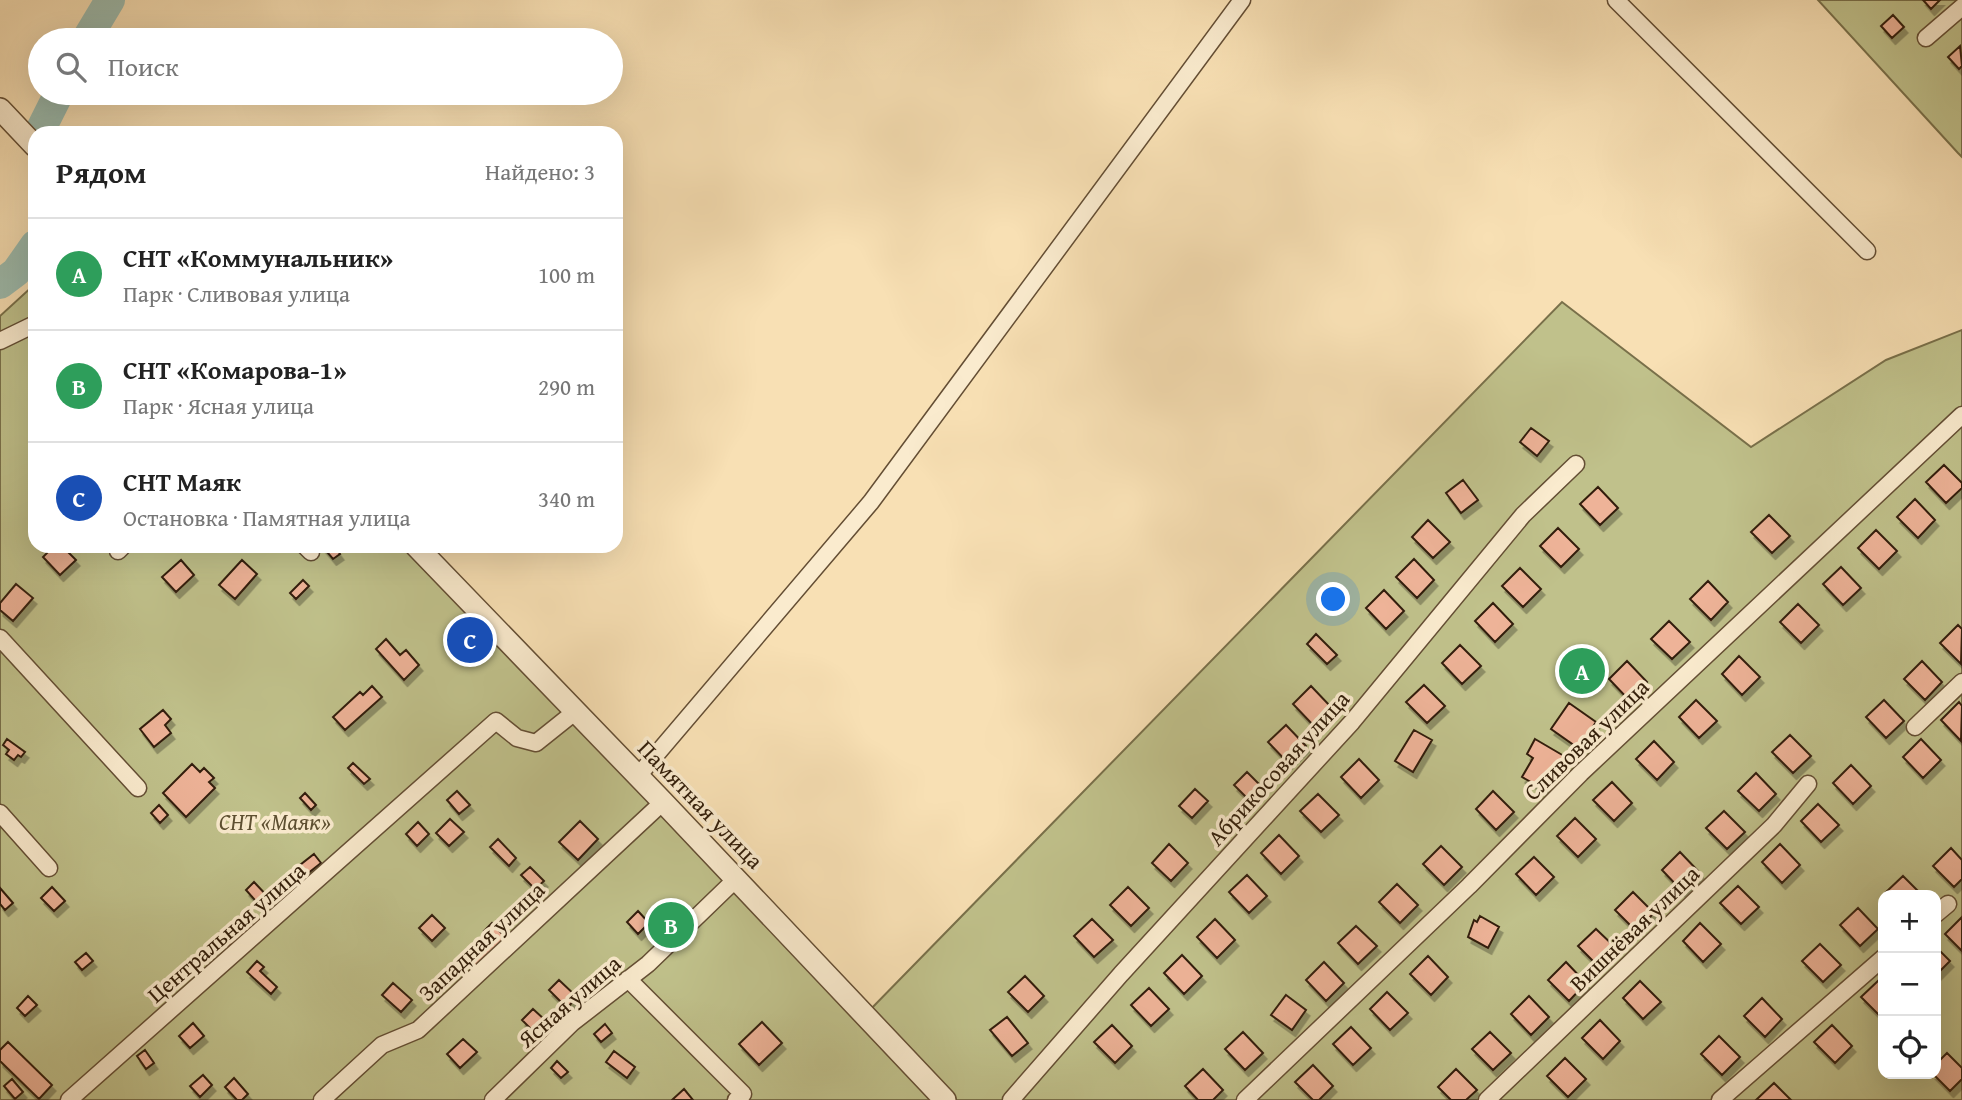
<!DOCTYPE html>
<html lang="ru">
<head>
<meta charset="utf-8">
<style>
  body { margin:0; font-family:"Gentium Book Plus",serif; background:#f6f6f6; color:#222 }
  .controls { position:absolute; right:21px; bottom:21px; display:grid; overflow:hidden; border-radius:14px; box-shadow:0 7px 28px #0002 }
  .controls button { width:63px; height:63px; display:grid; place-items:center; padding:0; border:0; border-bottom:2px solid #e0e0e0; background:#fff; color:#222; font:35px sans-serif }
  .you { position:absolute; left:1334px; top:600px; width:24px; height:24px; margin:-18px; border:5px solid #fff; border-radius:50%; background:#1a73e8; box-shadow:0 0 0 10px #1a73e833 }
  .badge { display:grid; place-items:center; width:46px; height:46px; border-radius:50%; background:#8f2418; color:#fff; font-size:23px; font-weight:700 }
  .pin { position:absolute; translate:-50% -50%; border:4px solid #fff; box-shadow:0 2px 7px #0006 }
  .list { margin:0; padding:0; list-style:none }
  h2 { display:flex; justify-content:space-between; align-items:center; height:91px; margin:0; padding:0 28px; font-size:30px }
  h2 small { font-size:23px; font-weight:400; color:#767676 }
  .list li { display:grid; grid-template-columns:46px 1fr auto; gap:21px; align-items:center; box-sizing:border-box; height:112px; padding:0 28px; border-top:2px solid #e0e0e0 }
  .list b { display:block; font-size:26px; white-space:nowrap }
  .list p { margin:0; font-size:23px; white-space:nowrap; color:#767676 }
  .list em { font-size:23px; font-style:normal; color:#767676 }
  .icon { flex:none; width:38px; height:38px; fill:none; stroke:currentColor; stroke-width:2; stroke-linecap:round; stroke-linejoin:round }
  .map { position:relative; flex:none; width:1962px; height:1100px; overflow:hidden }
  .search { position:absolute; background:#fff; box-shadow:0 7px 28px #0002; left:28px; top:28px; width:595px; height:77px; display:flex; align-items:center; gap:18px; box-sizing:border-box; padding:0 24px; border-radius:38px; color:#767676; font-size:26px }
  .panel { position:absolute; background:#fff; box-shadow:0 7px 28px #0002; left:28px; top:126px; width:595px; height:427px; border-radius:21px }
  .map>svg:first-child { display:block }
  .green { fill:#c0c18b; stroke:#79704a; stroke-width:2; fill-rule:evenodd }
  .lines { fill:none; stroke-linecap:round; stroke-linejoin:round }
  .river { stroke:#9dbdb0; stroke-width:30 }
  .building { fill:#eeb398; stroke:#321e0a; stroke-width:2; filter:url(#shadow) }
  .minor-casing { stroke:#644e34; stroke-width:19 }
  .tertiary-casing { stroke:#644e34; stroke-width:24 }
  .minor { stroke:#faebce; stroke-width:16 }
  .tertiary { stroke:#faebce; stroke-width:21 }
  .labels { text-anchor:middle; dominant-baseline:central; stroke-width:7; stroke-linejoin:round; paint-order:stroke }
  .street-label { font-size:23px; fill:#321e0a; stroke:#faebce }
  .park-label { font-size:23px; font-style:italic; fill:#5d4f31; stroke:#faebce }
</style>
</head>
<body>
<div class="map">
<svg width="1962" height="1100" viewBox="0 0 1962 1100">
  <defs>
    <filter id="shadow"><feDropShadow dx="3.5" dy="6" stdDeviation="0" flood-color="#0004"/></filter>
  </defs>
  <rect width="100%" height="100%" fill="#f8e0b4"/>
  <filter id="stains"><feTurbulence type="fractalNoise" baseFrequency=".00286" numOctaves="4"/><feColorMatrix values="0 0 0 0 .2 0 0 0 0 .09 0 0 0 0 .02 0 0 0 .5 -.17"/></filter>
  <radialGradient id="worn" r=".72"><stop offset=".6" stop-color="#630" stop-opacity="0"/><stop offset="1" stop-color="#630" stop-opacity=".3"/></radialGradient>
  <path class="green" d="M1818 0H1962V157L1958 153Z
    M35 284V546H416L865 1015 1562 302 1751 447 1886 360 1962 330V1100H0V316ZM1883 895H1936V1074H1883Z"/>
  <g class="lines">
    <path class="river" d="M86 40 110 0
      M39 133 59 93
      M0 284 16 272 35 245"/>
  </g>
  <path class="building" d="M1923 0H1940L1931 9Z
    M1893 15 1904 27 1892 38 1881 26Z
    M1960 46 1962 66 1959 69 1948 57Z
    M1531 428 1549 441 1537 456 1520 442Z
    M1944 465 1962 483V488L1946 503 1926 482Z
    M1463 480 1478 500 1461 513 1446 493Z
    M1598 487 1618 508 1600 525 1580 504Z
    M1915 499 1935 520 1918 538 1897 517Z
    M1769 515 1790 536 1772 553 1751 532Z
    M1428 520 1450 542 1433 558 1412 537Z
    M1558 528 1579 549 1561 567 1540 546Z
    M1876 530 1897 551 1879 569 1858 548Z
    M54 546H62L76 560 60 575 43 557Z
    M322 546H334L340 554 333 559Z
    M1414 559 1434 580 1417 598 1396 577Z
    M181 560 194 575 176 592 162 577Z
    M242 560 257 574 235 599 219 585Z
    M1841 567 1861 588 1843 605 1823 584Z
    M1520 568 1541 589 1523 607 1502 586Z
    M303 580 309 586 296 599 290 593Z
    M1708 581 1728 602 1711 620 1690 599Z
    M16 584 33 598 13 621 0 610V603Z
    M1384 590 1404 611 1386 629 1366 608Z
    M1493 603 1513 624 1495 642 1475 621Z
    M1798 604 1819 625 1801 643 1780 622Z
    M1669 621 1690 642 1672 659 1651 639Z
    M1958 625 1962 629 1961 664 1940 643Z
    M1316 634 1337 655 1327 664 1307 644Z
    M386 639 400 655 406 650 419 665 404 680 376 649Z
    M1460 645 1481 666 1462 684 1442 663Z
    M1739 656 1760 677 1742 695 1722 674Z
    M1627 661 1647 682 1629 700 1609 679Z
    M1922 661 1942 682 1925 700 1904 679Z
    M1424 685 1445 706 1427 723 1406 702Z
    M372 686 382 697 345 730 333 717 360 692 363 695Z
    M1311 686 1331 707 1313 725 1293 704Z
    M1696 700 1717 721 1699 738 1679 717Z
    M1884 700 1904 721 1886 738 1866 717Z
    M1959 702 1962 706 1961 741 1941 720Z
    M1569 703 1596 722 1578 748 1551 729Z
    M163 710 171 719 165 725 171 733 154 747 140 729Z
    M1286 725 1306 746 1288 763 1268 742Z
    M1414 730 1432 740 1413 772 1395 761Z
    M1790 735 1811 756 1793 773 1772 752Z
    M7 739 25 752 21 757 18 755 14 760 6 754 9 750 3 745Z
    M1535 739 1564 756 1545 790 1522 777 1533 758 1527 754Z
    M1921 739 1941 760 1923 778 1903 757Z
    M1654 741 1674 762 1657 780 1636 759Z
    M1359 759 1379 780 1361 798 1341 777Z
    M353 763 370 779 364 784 348 768Z
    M192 764 200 772 204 768 214 778 209 782 215 788 186 817 163 793Z
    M1851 765 1871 786 1853 804 1833 783Z
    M1247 772 1262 787 1249 800 1234 785Z
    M1756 773 1776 794 1759 811 1738 791Z
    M1612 782 1632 803 1614 821 1593 800Z
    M1195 789 1208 801 1192 818 1179 806Z
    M457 791 470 805 459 814 447 800Z
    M1493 791 1514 812 1496 830 1476 809Z
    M305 793 316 805 311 810 300 798Z
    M1318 794 1339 815 1321 832 1300 811Z
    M1818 804 1839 825 1821 842 1801 821Z
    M159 805 168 815 160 823 151 813Z
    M1724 811 1745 832 1727 849 1706 828Z
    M1575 818 1596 839 1578 857 1557 836Z
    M450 819 464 832 449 846 436 833Z
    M580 821 598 839 578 860 559 842Z
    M418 822 429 834 417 846 406 834Z
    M1279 835 1299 856 1281 874 1261 853Z
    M498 839 516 858 509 866 490 847Z
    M1169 844 1188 863 1171 881 1152 863Z
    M1780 844 1800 865 1782 883 1762 862Z
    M1441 846 1462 867 1444 885 1423 864Z
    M1951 848 1962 860V879L1954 887 1933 866Z
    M1680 852 1700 873 1682 891 1662 870Z
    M314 854 321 863 307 874 300 865Z
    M1534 857 1554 877 1536 895 1516 874Z
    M530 867 544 881 535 889 521 875Z
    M1247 875 1267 896 1249 913 1229 892Z
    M1903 876 1922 895H1887L1885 893Z
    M254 882 270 899 261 907 246 890Z
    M1397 884 1418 905 1400 923 1379 902Z
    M1738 886 1759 907 1741 924 1720 903Z
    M52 887 65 901 54 911 41 898Z
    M1128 887 1149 908 1131 926 1110 905Z
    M0 888 13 903 5 910 0 904Z
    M1633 892 1654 913 1636 931 1615 910Z
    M1858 908 1878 929 1860 946 1840 925Z
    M638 911 649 923 638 934 627 922Z
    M244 913 254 926 228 947 218 934Z
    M432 915 445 928 432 941 419 928Z
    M1480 916 1499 927 1488 948 1468 937 1474 920 1477 922Z
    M1962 917V951L1945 934Z
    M1092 919 1113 940 1094 957 1074 936Z
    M1215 919 1235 940 1217 958 1197 937Z
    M492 923 508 940 477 969 466 957 489 936 484 931Z
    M1700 923 1721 944 1703 962 1683 941Z
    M1356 926 1377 946 1358 964 1338 943Z
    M1596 929 1617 949 1599 967 1578 946Z
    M1820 944 1841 965 1823 982 1802 961Z
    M1936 947 1950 961 1936 975Z
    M86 953 93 961 82 970 75 962Z
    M1182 955 1202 976 1184 994 1164 973Z
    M1428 956 1448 977 1431 995 1410 974Z
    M257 961 264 967 260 971 277 987 271 994 247 972Z
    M1324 962 1344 983 1326 1001 1306 980Z
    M1566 962 1586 983 1569 1001 1548 980Z
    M1025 976 1044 996 1028 1012 1008 992Z
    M559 980 577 997 567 1008 549 990Z
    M1879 980 1883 984 1882 1018 1861 997Z
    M1640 981 1661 1002 1643 1019 1623 998Z
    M393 983 412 1000 401 1012 382 995Z
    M1149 988 1169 1009 1151 1026 1131 1005Z
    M1387 992 1408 1013 1390 1030 1370 1009Z
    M1286 995 1306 1010 1292 1030 1271 1015Z
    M28 996 37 1005 25 1016 17 1008Z
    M1529 996 1549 1017 1531 1035 1511 1014Z
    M1762 998 1782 1019 1765 1037 1744 1016Z
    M533 1009 545 1020 533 1031 522 1020Z
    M1007 1017 1028 1043 1012 1056 990 1030Z
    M1600 1020 1620 1041 1603 1059 1582 1038Z
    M762 1022 782 1043 759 1065 739 1044Z
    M193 1023 204 1036 190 1048 179 1036Z
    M605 1024 612 1033 601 1042 594 1034Z
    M1112 1025 1132 1046 1115 1063 1094 1042Z
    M1832 1025 1852 1046 1835 1063 1814 1042Z
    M1351 1027 1371 1048 1353 1065 1333 1044Z
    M1243 1032 1263 1053 1245 1070 1225 1049Z
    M1490 1032 1511 1053 1493 1070 1472 1049Z
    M1719 1036 1740 1057 1722 1075 1701 1054Z
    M463 1039 477 1052 460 1068 447 1054Z
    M8 1042 52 1085 39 1099 0 1061V1050Z
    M145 1050 154 1063 146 1069 137 1056Z
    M614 1051 635 1067 627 1078 606 1062Z
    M1947 1053 1962 1068V1079L1950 1091 1933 1074H1936V1064Z
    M1565 1058 1586 1079 1568 1097 1547 1076Z
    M557 1061 568 1072 561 1078 551 1068Z
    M1313 1065 1333 1086 1319 1100H1313L1295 1082Z
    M1203 1069 1223 1090 1213 1100H1198L1185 1086Z
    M1456 1069 1477 1090 1466 1100H1451L1438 1087Z
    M203 1075 212 1085 200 1097 190 1086Z
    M234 1078 248 1094 242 1100H237L225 1087Z
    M12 1079 23 1092 15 1099 4 1086Z
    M1774 1083 1791 1100H1756Z
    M684 1089 693 1100H672Z"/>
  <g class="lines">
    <g class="minor-casing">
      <path id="minor" d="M1616 0 1867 251
        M1926 38 1962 7
        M0 341 35 324
        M305 546 311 552
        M118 551 123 546
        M0 638 138 788
        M1915 727 1962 682
        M638 776 871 502 1242 0
        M0 813 49 868
        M1936 914 1948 904
        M628 979 743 1094 736 1100
        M69 1100 496 721 517 738 536 743 576 711
        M322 1100 382 1045 418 1030 663 802
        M493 1100 572 1023 648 964 736 879
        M1011 1100 1121 974 1352 722 1523 515 1576 464
        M1245 1100 1469 886 1581 773 1962 415
        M1487 1100 1774 825 1808 784
        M1720 1100 1883 958"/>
    </g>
    <g class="tertiary-casing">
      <path id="tertiary" d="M0 109 35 146
        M416 546 663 802 945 1100"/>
    </g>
    <use href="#minor" class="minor"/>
    <use href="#tertiary" class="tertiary"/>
  </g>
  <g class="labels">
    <g class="street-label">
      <text transform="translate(1586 739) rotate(-44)">Сливовая улица</text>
      <text transform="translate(1278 768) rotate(-48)">Абрикосовая улица</text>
      <text transform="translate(701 804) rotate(46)">Памятная улица</text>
      <text transform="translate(1634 928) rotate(-44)">Вишнёвая улица</text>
      <text transform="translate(226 932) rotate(-41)">Центральная улица</text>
      <text transform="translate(481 941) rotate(-43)">Западная улица</text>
      <text transform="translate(569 1001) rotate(-41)">Ясная улица</text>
    </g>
    <g class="park-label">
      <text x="275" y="821">СНТ «Маяк»</text>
    </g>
  </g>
  <rect width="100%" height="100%" filter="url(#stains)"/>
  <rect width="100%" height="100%" fill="url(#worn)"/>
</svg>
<div class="controls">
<button>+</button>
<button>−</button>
<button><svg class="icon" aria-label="locate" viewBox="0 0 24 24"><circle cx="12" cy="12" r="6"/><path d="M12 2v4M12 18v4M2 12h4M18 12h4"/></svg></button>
</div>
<div class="you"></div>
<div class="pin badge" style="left:1582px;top:671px;background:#2e9e5b">A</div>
<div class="pin badge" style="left:671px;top:925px;background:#2e9e5b">B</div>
<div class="pin badge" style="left:470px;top:640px;background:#1a4fb4">C</div>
<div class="search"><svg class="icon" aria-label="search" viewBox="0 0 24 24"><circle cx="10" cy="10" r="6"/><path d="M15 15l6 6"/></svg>Поиск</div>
<section class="panel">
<h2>Рядом<small>Найдено: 3</small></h2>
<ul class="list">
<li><span class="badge" style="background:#2e9e5b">A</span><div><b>СНТ «Коммунальник»</b><p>Парк · Сливовая улица</p></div><em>100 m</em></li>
<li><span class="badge" style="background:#2e9e5b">B</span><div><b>СНТ «Комарова-1»</b><p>Парк · Ясная улица</p></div><em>290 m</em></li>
<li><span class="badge" style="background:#1a4fb4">C</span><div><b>СНТ Маяк</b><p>Остановка · Памятная улица</p></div><em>340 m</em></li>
</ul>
</section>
</div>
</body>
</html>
